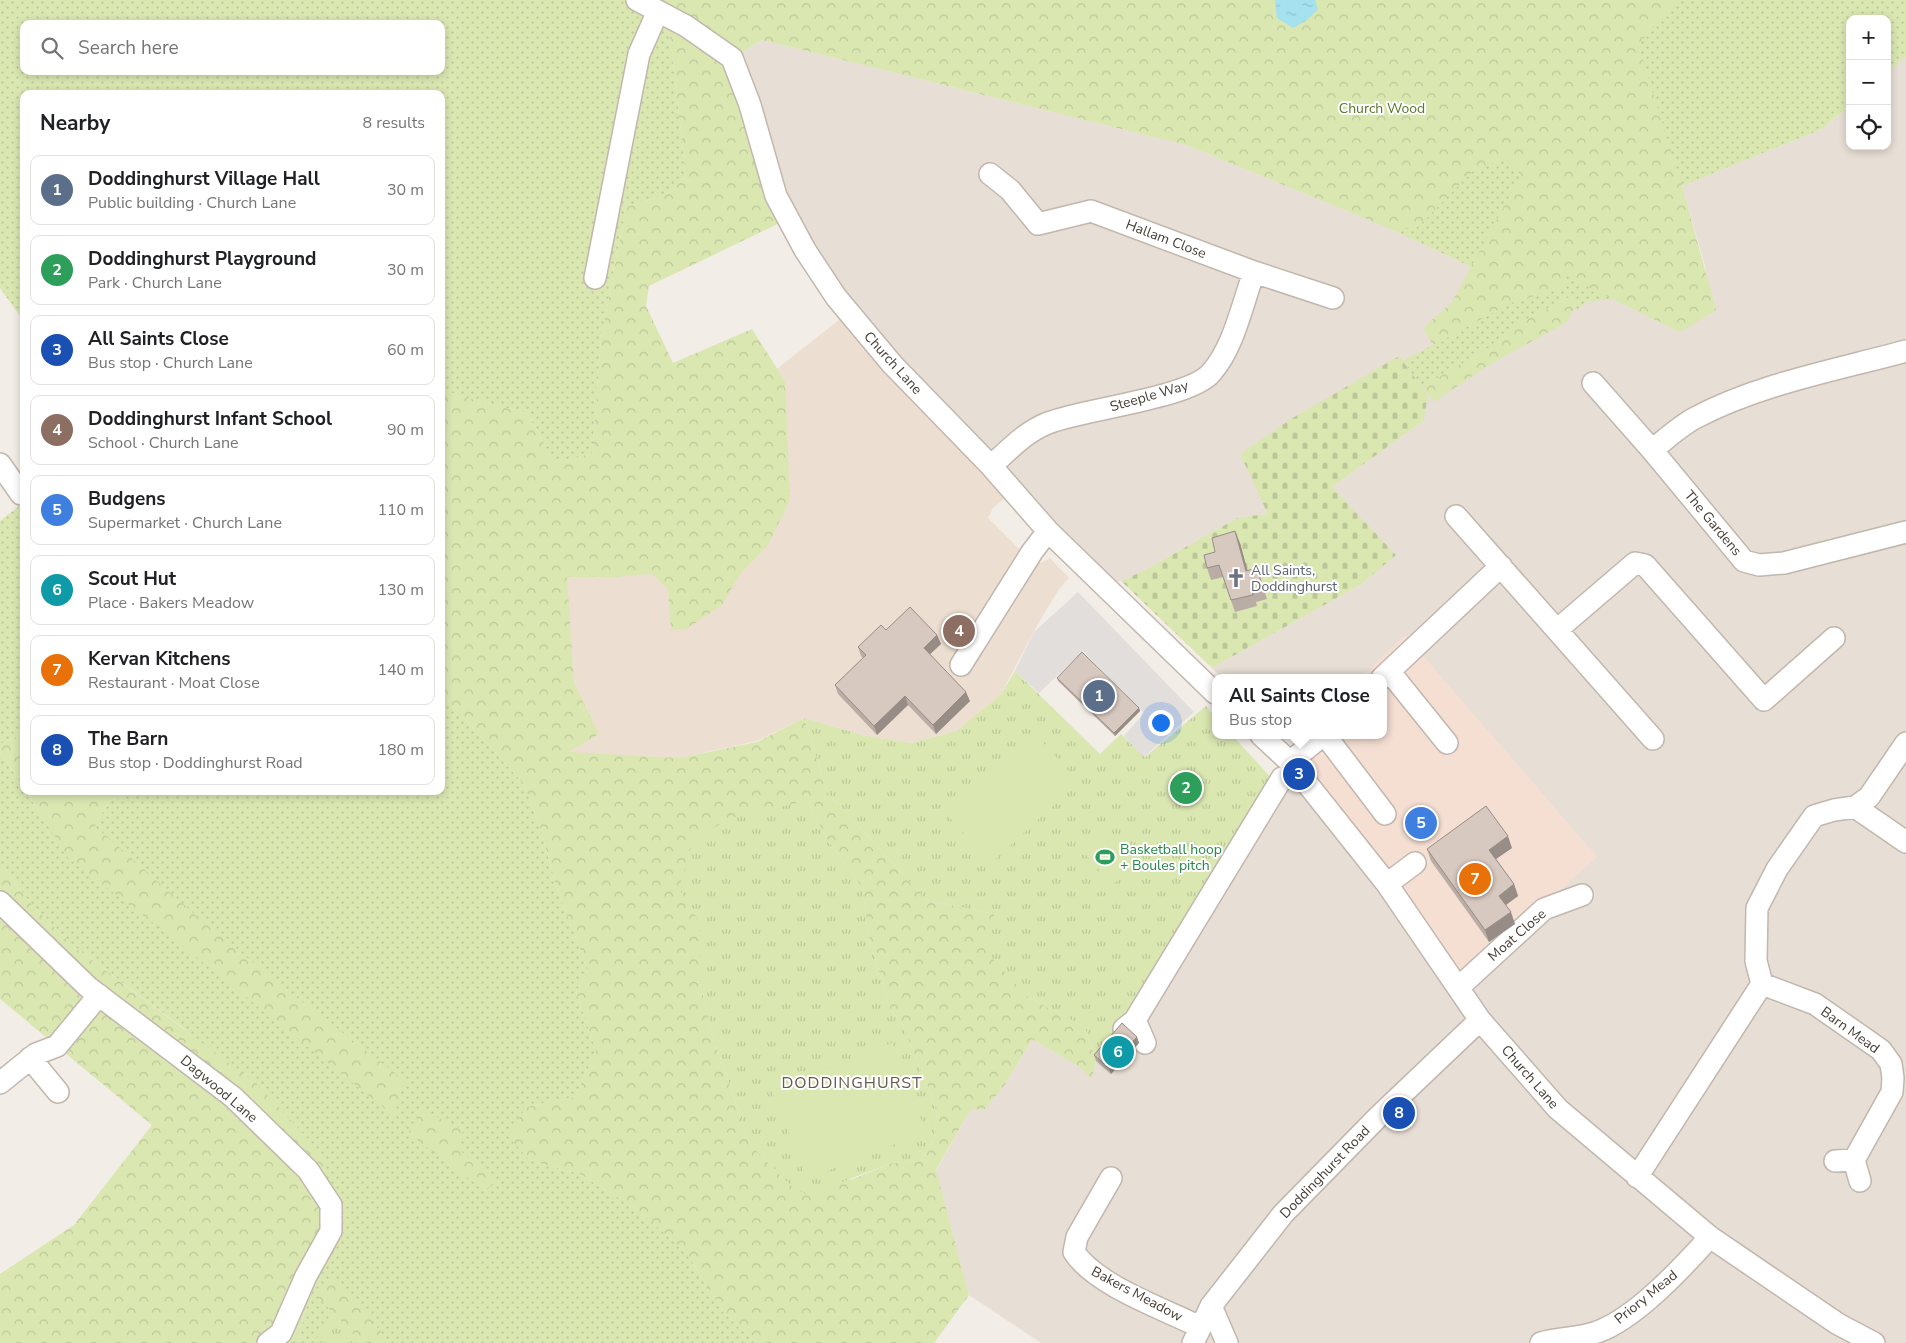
<!DOCTYPE html>
<html lang="en">
<head>
<meta charset="utf-8">
<style>
  body { margin:0; font-family:"Nunito Sans",sans-serif; background:#f2f2f2; color:#202124 }
  .controls { position:absolute; right:15px; top:15px; display:grid; overflow:hidden; border-radius:10px; box-shadow:0 2px 8px #0003 }
  .controls button { width:45px; height:45px; display:grid; place-items:center; padding:0; border:0; border-bottom:1px solid #e0e0e0; background:#fff; color:#202124; font:25px sans-serif }
  .you { position:absolute; left:1160px; top:722px; width:18px; height:18px; margin:-12px; border:4px solid #fff; border-radius:50%; background:#1a73e8; box-shadow:0 0 0 8px #1a73e833 }
  .badge { display:grid; place-items:center; width:32px; height:32px; border-radius:50%; background:#1a73e8; color:#fff; font-size:16px; font-weight:700 }
  .pin { position:absolute; translate:-50% -50%; border:2px solid #fff; box-shadow:0 1px 5px #0006 }
  .popup { position:absolute; left:1212px; top:674px; width:175px; height:65px; box-sizing:border-box; display:grid; place-content:center; border-radius:10px; background:#fff; filter:drop-shadow(0 1px 4px #0005); font-size:16px; white-space:nowrap; color:#757577 }
  .popup b { font-size:19px; color:#202124 }
  .popup::after { content:''; position:absolute; left:50%; top:100%; margin-left:-10px; border:10px solid transparent; border-top-color:#fff }
  .list { margin:0; padding:0; list-style:none }
  h2 { display:flex; justify-content:space-between; align-items:center; height:65px; margin:0; padding:0 20px; font-size:21px }
  h2 small { font-size:16px; font-weight:400; color:#757577 }
  .list li { display:grid; grid-template-columns:32px 1fr auto; gap:15px; align-items:center; box-sizing:border-box; height:70px; margin:0 10px 10px; padding:0 10px; border:1px solid #e0e0e0; border-radius:10px }
  .list b { display:block; font-size:19px; white-space:nowrap }
  .list p { margin:0; font-size:16px; white-space:nowrap; color:#757577 }
  .list em { font-size:16px; font-style:normal; color:#757577 }
  .icon { flex:none; width:28px; height:28px; fill:none; stroke:currentColor; stroke-width:2; stroke-linecap:round; stroke-linejoin:round }
  .map { position:relative; flex:none; width:1906px; height:1343px; overflow:hidden }
  .search { position:absolute; background:#fff; box-shadow:0 2px 8px #0003; left:20px; top:20px; width:425px; height:55px; display:flex; align-items:center; gap:12px; box-sizing:border-box; padding:0 18px; border-radius:10px; color:#757577; font-size:19px }
  .panel { position:absolute; background:#fff; box-shadow:0 2px 8px #0003; left:20px; top:90px; width:425px; height:705px; border-radius:10px }
  .map>svg:first-child { display:block }
  .residential { fill:#e7ded5 }
  .commercial { fill:#f5dfd3 }
  .education { fill:#ecdfd1 }
  .grass { fill:url(#grass-dots); fill-rule:evenodd }
  .forest { fill:url(#forest-crowns); fill-rule:evenodd }
  .cemetery { fill:url(#cemetery-stones) }
  .park { fill:url(#park-tufts) }
  .garden { fill:#dae7b1 }
  .parking { fill:#e1dedc }
  .water { fill:url(#water-ripples) }
  .lines { fill:none; stroke-linecap:round; stroke-linejoin:round }
  .minor-casing { stroke:#c2b6ad; stroke-width:24 }
  .minor { stroke:#fff; stroke-width:21 }
  .wall { fill:#baada5 }
  .shaded-wall { fill:#978d86 }
  .building { fill:#d8c9c0; stroke:#978d86 }
  .labels { text-anchor:middle; dominant-baseline:central; stroke-width:4; stroke-linejoin:round; paint-order:stroke }
  .park-label { font-size:14px; fill:#58772a; stroke:#fff }
  .street-label { font-size:14px; fill:#463d36; stroke:#fff }
  .worship-label { font-size:14px; fill:#5b616d; stroke:#fff; text-anchor:start }
  .leisure-label { font-size:14px; fill:#27864d; stroke:#fff; text-anchor:start }
  .quarter-label { font-size:16px; letter-spacing:1px; fill:#69584e; stroke:#fff }
</style>
</head>
<body>
<div class="map">
<svg width="1906" height="1343" viewBox="0 0 1906 1343">
  <defs>
    <pattern id="grass-dots" width="8" height="8" patternUnits="userSpaceOnUse" patternTransform="scale(1.25)"><rect width="8" height="8" fill="#dae7b1"/><path d="M2 2h.1M6 6h.1" fill="none" stroke="#bcc799" stroke-width="1.8" stroke-linecap="round"/></pattern>
    <pattern id="forest-crowns" width="20" height="18" patternUnits="userSpaceOnUse" patternTransform="scale(1.25)"><rect width="20" height="18" fill="#dae7b1"/><path d="M2 6a3 3 0 1 1 6 0M12 15a3 3 0 1 1 6 0" fill="none" stroke="#bcc799"/></pattern>
    <pattern id="cemetery-stones" width="16" height="16" patternUnits="userSpaceOnUse" patternTransform="scale(1.25)"><rect width="16" height="16" fill="#dae7b1"/><path d="M2 7V4a2 2 0 0 1 4 0v3zM10 15v-3a2 2 0 0 1 4 0v3z" fill="#bcc799"/></pattern>
    <pattern id="park-tufts" width="24" height="20" patternUnits="userSpaceOnUse" patternTransform="scale(1.25)"><rect width="24" height="20" fill="#dae7b1"/><path d="M3 7l-1-3M5 7V3M7 7l1-3M15 17l-1-3M17 17v-4M19 17l1-3" fill="none" stroke="#bcc799"/></pattern>
    <pattern id="water-ripples" width="26" height="14" patternUnits="userSpaceOnUse" patternTransform="scale(1.25)"><rect width="26" height="14" fill="#a5e1ef"/><path d="M2 4q2-2 4 0t4 0M15 11q2-2 4 0t4 0" fill="none" stroke="#8fc2ce"/></pattern>
  </defs>
  <rect width="100%" height="100%" fill="#f3ede7"/>
  <path class="residential" d="M762 40 1186 145 1393 230 1471 267 1565 275 1576 310 1585 302 1613 298 1680 332 1706 269 1682 186 1822 129 1850 105V146H1887V73L1906 57V1343H1041L969 1295 936 1171 970 1110 985 1109 1004 1086 1032 1039 1078 1066 1092 1078 1096 1061 1274 781 1597 857 1405 636 1361 678H1222L1212 668 1360 585 1395 555 1332 487 1423 421 1240 454 1269 514 1239 517 1145 570 1121 581 1088 586 1013 492 805 250 732 58Z"/>
  <path class="commercial" d="M1405 635 1597 857 1454 985 1285 755 1291 745 1301 735H1383V678H1361Z"/>
  <path class="education" d="M849 312 1013 492 993 508 988 518 1021 551 1040 563 1050 558 1069 578 1059 589 1039 622 1001 694 956 731 910 743 866 736 804 718 757 741 679 758 567 753 550 576 778 368Z"/>
  <path class="grass" d="M0 0H637L658 11 670 37 686 177 665 195 626 207 601 339 592 455 554 462 527 413 456 395 441 387V94H24V322L0 288ZM24 24H441V71H24Z
    M840 0H1906V57L1887 73V19H1850V105L1822 129 1682 186 1716 310 1680 332 1613 299 1586 302 1576 311 1572 297H1569L1517 324 1487 349 1422 387 1403 361 1513 302 1563 288 1565 275 1471 267 1393 230Z
    M24 502V734L0 744V521Z
    M441 630 445 697 524 784 541 830 557 889 588 969 576 992 596 1051 575 1097 526 1107 529 1160 580 1174 637 1209 686 1252 724 1313 757 1343H298L323 1227 186 1030 72 945 31 904 0 863V751L68 857 95 826 109 801 136 791H441Z"/>
  <path class="forest" d="M637 0H1676L1638 45 1682 186 1716 310 1680 332 1566 276 1567 283 1563 288 1513 302 1433 345 1423 328 1452 302 1521 175 1506 158 1473 171 1418 227 1393 230 1186 145 762 40 732 58 788 219 649 286 646 306 673 363 752 329 785 381 790 500 768 545 740 574 722 605 686 629 671 630 668 589 652 574 615 577H567L574 683 599 734 568 752 679 758 757 742 804 718 828 793 927 900 994 914 1028 997 1085 1027 1096 1061 1092 1079 1078 1066 1032 1039 1004 1086 985 1109 970 1110 936 1170 969 1295 934 1343H757L724 1313 686 1252 637 1209 580 1174 529 1160 508 1136 526 1107 575 1097 596 1051 576 992 588 969 557 889 541 830 524 784 445 697 441 630V387L456 395 527 413 554 462 592 454 601 339 626 207 665 195 686 177 670 37 658 11ZM807 801 825 836 863 889 867 930 890 1009 902 1024 937 1109 935 1137 921 1161 892 1163 853 1179 791 1186 750 1144 716 1046 700 984V923Z
    M1572 296 1575 306 1567 322 1487 366 1434 402 1422 387 1487 349 1517 324Z
    M24 734V788L0 751V744Z
    M26 791H136L109 801 95 826 201 920 287 990 404 1080 394 1116 170 936 68 858Z
    M0 863 31 904 72 945 257 1084 325 1157 323 1227 298 1343H0V1274L74 1225 152 1125 0 999Z
    M423 1110 463 1130 459 1150 488 1172 495 1184 484 1190 408 1133Z
    M333 1274 390 1343H361L319 1298 324 1285Z"/>
  <path class="cemetery" d="M1399 356 1428 396 1423 421 1332 487 1396 555 1360 585 1212 668 1121 581 1145 570 1239 517 1268 514 1240 454 1291 419Z"/>
  <path class="park" d="M1015 671 1100 754 1121 734 1145 757 1206 706 1215 717V735H1232L1274 781 1264 806 1096 1061 1085 1027 1028 997 986 952 994 914 927 900 828 793 804 718 866 736 911 743 956 731 1001 694Z
    M807 801 825 836 863 889 867 930 890 1009 902 1024 937 1109 935 1137 921 1161 892 1163 807 1195 791 1186 750 1144 716 1046 700 984V923L679 889 694 837 737 816Z
    M332 1311 361 1343H314Z"/>
  <path class="garden" d="M1036 735 1079 782 991 863 948 816Z
    M1099 830 1132 868 1112 885 1079 847Z
    M892 1043 926 1132 807 1179 771 1089Z"/>
  <path class="parking" d="M1078 592 1194 712 1144 757 1124 736 1144 713 1083 651 1039 693 1015 671 1034 632Z"/>
  <path class="water" d="M1275 0H1315L1318 9 1307 20 1293 28 1277 18Z"/>
  <g class="lines">
    <g class="minor-casing">
      <path id="minor" d="M637 0 686 26 732 58 750 105 776 196 805 250 836 297 892 364 991 466 1048 531 1215 693
        M990 174 1010 190 1038 224 1091 211 1254 272 1333 298
        M595 278 639 54 658 11
        M1593 383 1652 450 1744 561 1759 565 1784 563 1906 532
        M1652 450C1666 439 1680 426 1695 418 1759 384 1836 370 1906 351
        M0 464 21 494
        M991 466C1009 450 1025 432 1048 423 1083 409 1190 398 1211 373 1234 347 1242 305 1254 272
        M1456 516 1653 739
        M1558 629 1635 563 1645 565 1764 700 1834 638
        M961 665 1032 552 1048 531
        M1389 671 1447 743
        M1382 678 1501 566
        M1261 735 1290 762 1387 884 1480 1020 1558 1109 1710 1237 1838 1324 1874 1343
        M1325 735 1385 814
        M1290 762 1323 735
        M1855 807 1906 842
        M1387 884 1415 863
        M0 902 88 987 233 1097 308 1170 331 1205V1231L306 1276 281 1333 268 1343
        M1762 984 1815 1004 1881 1050 1891 1064 1893 1078 1892 1092 1854 1160 1860 1181
        M1458 988 1544 909 1582 895
        M1135 1020 1145 1043
        M1124 1029 1135 1020 1282 778 1299 774
        M30 1058 58 1092
        M0 1083 36 1054 57 1046 99 995
        M1835 1161 1854 1160
        M1637 1177 1762 984 1756 961 1757 908 1777 869 1814 816 1834 810 1855 807 1869 797 1906 743
        M1111 1178 1077 1237 1074 1252C1095 1285 1164 1309 1200 1327
        M1211 1306 1227 1343
        M1193 1343 1211 1306 1283 1214 1378 1117 1480 1020
        M1541 1343C1559 1337 1579 1339 1597 1332 1635 1319 1683 1267 1710 1237"/>
    </g>
    <use href="#minor" class="minor"/>
  </g>
  <path class="wall" d="M1240 543 1247 571 1257 568 1267 599 1256 602 1257 606 1235 612 1223 577 1211 580 1207 568 1215 552Z
    M937 635 941 644 930 654 970 701 936 734 908 705 877 735 838 694 835 685 863 658 861 656 858 647Z
    M1057 678 1139 708 1140 711 1115 736 1058 681Z
    M1512 848 1496 859 1514 884 1518 896 1506 905 1515 924 1489 942 1431 861 1427 849Z
    M1137 1037 1139 1043 1111 1074 1096 1061 1094 1055Z"/>
  <path class="shaded-wall" d="M1235 531 1240 543 1251 583 1246 571Z
    M937 635 941 644 927 657 924 648Z
    M966 692 970 701 936 734 933 725Z
    M905 696 908 705 877 735 874 726Z
    M1139 708 1140 711 1115 736 1114 733Z
    M1508 836 1512 848 1493 861 1489 850Z
    M1514 884 1518 896 1503 907 1499 896Z
    M1511 912 1515 924 1489 942 1485 930Z
    M1137 1037 1139 1043 1111 1074 1109 1068Z"/>
  <path class="building" d="M1235 531 1246 571 1257 568 1263 588 1252 590 1253 595 1231 600 1219 565 1207 568 1204 555 1215 552 1212 538Z
    M910 607 937 635 924 648 966 692 933 725 905 696 874 726 835 685 866 655 858 647 881 625 886 630Z
    M1082 652 1139 708 1114 733 1057 678Z
    M1486 806 1508 836 1489 850 1514 884 1499 896 1511 912 1485 930 1427 849Z
    M1122 1023 1137 1037 1109 1068 1094 1055Z"/>
  <defs>
    <g id="church-bare" transform="scale(1.5)"><path d="M-1.2-6h2.4v3.5h3.3v2.4h-3.3V6h-2.4V-.1h-3.3v-2.4h3.3Z" fill="#6b7280" stroke="#fff" stroke-width="2.5" paint-order="stroke"/></g>
    <g id="stadium-bare" transform="scale(1.5)"><path d="M0-5a6.5 5 0 1 0 0 10a6.5 5 0 1 0 0-10ZM-3.5-1.8h7v3.6h-7Z" fill="#2e9e5b" stroke="#fff" stroke-width="2.5" paint-order="stroke"/></g>
  </defs>
  <g fill-rule="evenodd">
    <use href="#church-bare" x="1236" y="578"/>
    <use href="#stadium-bare" x="1105" y="857"/>
  </g>
  <g class="labels">
    <g class="park-label">
      <text x="1382" y="108">Church Wood</text>
    </g>
    <g class="street-label">
      <text transform="translate(1166 239) rotate(21)">Hallam Close</text>
      <text transform="translate(893 363) rotate(48)">Church Lane</text>
      <text transform="translate(1149 396) rotate(-16)">Steeple Way</text>
      <text transform="translate(1713 523) rotate(50)">The Gardens</text>
      <text transform="translate(1517 935) rotate(-41)">Moat Close</text>
      <text transform="translate(1850 1030) rotate(36)">Barn Mead</text>
      <text transform="translate(1530 1077) rotate(49)">Church Lane</text>
      <text transform="translate(219 1089) rotate(40)">Dagwood Lane</text>
      <text transform="translate(1325 1172) rotate(-46)">Doddinghurst Road</text>
      <text transform="translate(1137 1294) rotate(28)">Bakers Meadow</text>
      <text transform="translate(1646 1297) rotate(-39)">Priory Mead</text>
    </g>
    <g class="worship-label">
      <text x="1251" y="570">All Saints,<tspan x="1251" dy="16">Doddinghurst</tspan></text>
    </g>
    <g class="leisure-label">
      <text x="1120" y="849">Basketball hoop<tspan x="1120" dy="16">+ Boules pitch</tspan></text>
    </g>
    <g class="quarter-label">
      <text x="852" y="1083">DODDINGHURST</text>
    </g>
  </g>
</svg>
<div class="controls">
<button>+</button>
<button>−</button>
<button><svg class="icon" aria-label="locate" viewBox="0 0 24 24"><circle cx="12" cy="12" r="6"/><path d="M12 2v4M12 18v4M2 12h4M18 12h4"/></svg></button>
</div>
<div class="you"></div>
<div class="pin badge" style="left:1099px;top:696px;background:#5c6f8a">1</div>
<div class="pin badge" style="left:1186px;top:788px;background:#2e9e5b">2</div>
<div class="pin badge" style="left:1299px;top:774px;background:#1a4fb4">3</div>
<div class="popup"><b>All Saints Close</b>Bus stop</div>
<div class="pin badge" style="left:959px;top:631px;background:#8d6e63">4</div>
<div class="pin badge" style="left:1421px;top:823px;background:#3f7fe0">5</div>
<div class="pin badge" style="left:1118px;top:1052px;background:#0f9aa8">6</div>
<div class="pin badge" style="left:1475px;top:879px;background:#e8710a">7</div>
<div class="pin badge" style="left:1399px;top:1113px;background:#1a4fb4">8</div>
<div class="search"><svg class="icon" aria-label="search" viewBox="0 0 24 24"><circle cx="10" cy="10" r="6"/><path d="M15 15l6 6"/></svg>Search here</div>
<section class="panel">
<h2>Nearby<small>8 results</small></h2>
<ul class="list">
<li><span class="badge" style="background:#5c6f8a">1</span><div><b>Doddinghurst Village Hall</b><p>Public building · Church Lane</p></div><em>30 m</em></li>
<li><span class="badge" style="background:#2e9e5b">2</span><div><b>Doddinghurst Playground</b><p>Park · Church Lane</p></div><em>30 m</em></li>
<li><span class="badge" style="background:#1a4fb4">3</span><div><b>All Saints Close</b><p>Bus stop · Church Lane</p></div><em>60 m</em></li>
<li><span class="badge" style="background:#8d6e63">4</span><div><b>Doddinghurst Infant School</b><p>School · Church Lane</p></div><em>90 m</em></li>
<li><span class="badge" style="background:#3f7fe0">5</span><div><b>Budgens</b><p>Supermarket · Church Lane</p></div><em>110 m</em></li>
<li><span class="badge" style="background:#0f9aa8">6</span><div><b>Scout Hut</b><p>Place · Bakers Meadow</p></div><em>130 m</em></li>
<li><span class="badge" style="background:#e8710a">7</span><div><b>Kervan Kitchens</b><p>Restaurant · Moat Close</p></div><em>140 m</em></li>
<li><span class="badge" style="background:#1a4fb4">8</span><div><b>The Barn</b><p>Bus stop · Doddinghurst Road</p></div><em>180 m</em></li>
</ul>
</section>
</div>
</body>
</html>
